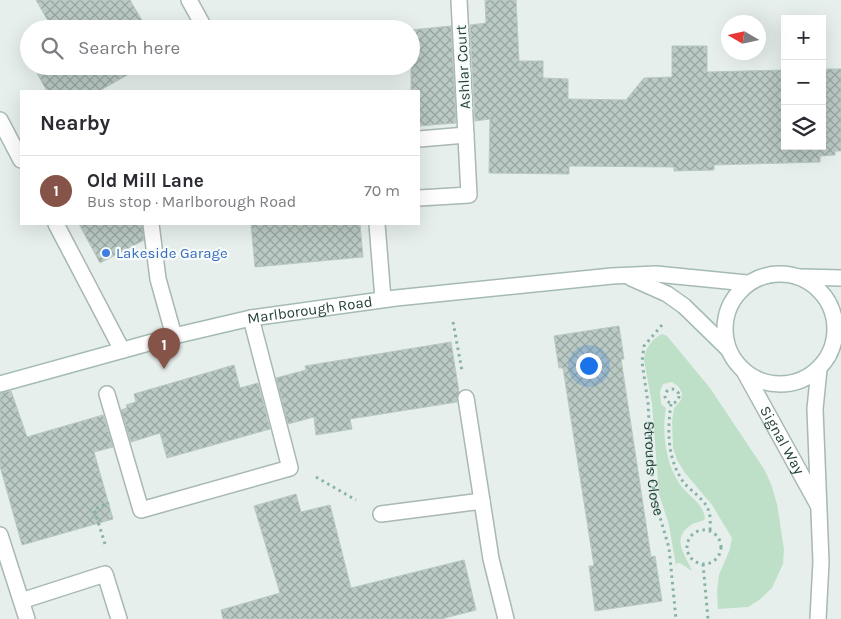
<!DOCTYPE html>
<html lang="en">
<head>
<meta charset="utf-8">
<style>
  body { margin:0; font-family:Karla,sans-serif; background:#f7f7f7; color:#2b2b33 }
  .controls { position:absolute; right:15px; top:15px; display:grid; overflow:hidden; border-radius:0px; box-shadow:0 5px 20px #0002 }
  .controls button { width:45px; height:45px; display:grid; place-items:center; padding:0; border:0; border-bottom:1px solid #e1e1e2; background:#fff; color:#2b2b33; font:25px sans-serif }
  .compass { position:absolute; left:721px; top:15px; width:45px; height:45px; border-radius:50%; background:#fff; box-shadow:0 5px 20px #0002; rotate:279deg }
  .you { position:absolute; left:588px; top:365px; width:18px; height:18px; margin:-12px; border:4px solid #fff; border-radius:50%; background:#1a73e8; box-shadow:0 0 0 8px #1a73e833 }
  .badge { display:grid; place-items:center; width:32px; height:32px; border-radius:50%; background:#855347; color:#fff; font-size:16px; font-weight:700 }
  .pin { position:absolute; translate:-50% -41px; filter:drop-shadow(0 1px 2px #0008) }
  .pin::after { content:''; position:absolute; top:26px; width:18px; height:15px; background:inherit; clip-path:polygon(0 0,100% 0,50% 100%) }
  .list { margin:0; padding:0; list-style:none }
  h2 { display:flex; justify-content:space-between; align-items:center; height:65px; margin:0; padding:0 20px; font-size:21px }
  h2 small { font-size:16px; font-weight:400; color:#7c7c81 }
  .list li { display:grid; grid-template-columns:32px 1fr auto; gap:15px; align-items:center; box-sizing:border-box; height:70px; padding:0 20px; border-top:1px solid #e1e1e2 }
  .list b { display:block; font-size:19px; white-space:nowrap }
  .list p { margin:0; font-size:16px; white-space:nowrap; color:#7c7c81 }
  .list em { font-size:16px; font-style:normal; color:#7c7c81 }
  .icon { flex:none; width:28px; height:28px; fill:none; stroke:currentColor; stroke-width:2; stroke-linecap:round; stroke-linejoin:round }
  .map { position:relative; flex:none; width:841px; height:619px; overflow:hidden }
  .search { position:absolute; background:#fff; box-shadow:0 5px 20px #0002; left:20px; top:20px; width:400px; height:55px; display:flex; align-items:center; gap:12px; box-sizing:border-box; padding:0 18px; border-radius:28px; color:#7c7c81; font-size:19px }
  .panel { position:absolute; background:#fff; box-shadow:0 5px 20px #0002; left:20px; top:90px; width:400px; height:135px; border-radius:0px }
  .map>svg:first-child { display:block }
  .green { fill:#bfe0c8 }
  .building { fill:url(#building-cross-hatch); stroke:#b8c9c2 }
  .lines { fill:none; stroke-linecap:round; stroke-linejoin:round }
  .lane-casing { stroke:#a8b8b2; stroke-width:18 }
  .street-casing { stroke:#a8b8b2; stroke-width:18 }
  .secondary-casing { stroke:#a4bbb3; stroke-width:18 }
  .path { stroke:#86b3a5; stroke-width:3; stroke-dasharray:2.5 4; stroke-linecap:butt }
  .lane { stroke:#fff; stroke-width:15 }
  .street { stroke:#fff; stroke-width:15 }
  .secondary { stroke:#fff; stroke-width:15 }
  .shop-dot { fill:#3f7fe0; stroke:#f7fbf9; stroke-width:2 }
  .labels { text-anchor:middle; dominant-baseline:central; stroke-width:4.5; stroke-linejoin:round; paint-order:stroke }
  .street-label { font-size:15px; fill:#24423a; stroke:#f7fbf9 }
  .shop-label { font-size:15px; fill:#366cbe; stroke:#f7fbf9; text-anchor:start }
</style>
</head>
<body>
<div class="map">
<svg width="841" height="619" viewBox="0 0 841 619">
  <defs>
    <pattern id="building-cross-hatch" width="8" height="8" patternUnits="userSpaceOnUse" patternTransform="scale(1.25)"><rect width="8" height="8" fill="#bbcac4"/><path d="M0 0l8 8M0 8l8-8" fill="none" stroke="#98a6a0"/></pattern>
  </defs>
  <rect width="100%" height="100%" fill="#e6efeb"/>
  <path class="green" d="M662 334 667 336 710 388 764 469 771 484 777 504 784 549 783 564 772 588 759 600 748 607 718 609 717 591 719 575 730 549 732 538 712 505 685 473 677 460 673 448 672 421 674 408 681 400 682 394 679 387 672 382 663 384 660 392 661 404 666 408C662 432 665 461 679 483 688 497 703 501 705 519 701 523 696 521 691 525 670 539 686 555 692 571L680 563H677L676 566 669 525 659 494 652 404 644 360C645 348 652 339 662 334Z"/>
  <path class="building" d="M36 0H130L147 29H47L51 26Z
    M485 0H516L519 61H543V78L568 79V99L626 100 644 78 672 77V46H707V72L785 70V146H822V69H841V151H835V155L820 156V162L714 165V170L674 171V167L569 166V174L489 173 490 119 475 121 470 25 486 23Z
    M451 26 456 123 419 126V91H411V30Z
    M33 66H143L99 91H47Z
    M79 224H142L144 240 100 263Z
    M251 224H360L363 257 255 267Z
    M619 326 624 359H621L651 557 655 556 662 601 595 611 589 566H594L563 368H559L554 336Z
    M451 342 459 392 457 402 350 419 352 429 316 435 314 417 288 424 276 378 306 370 305 366Z
    M234 365 240 388 258 383 270 429 167 458 160 433 131 442 121 410 127 408 126 405 136 402 134 394Z
    M11 391 27 437 103 415 113 447 94 452 113 519 22 545 0 466V393Z
    M296 494 301 512 330 505 351 588 464 560 476 610 441 619H223L221 610 280 593 254 506Z"/>
  <g class="lines">
    <g class="lane-casing">
      <path id="lane" d="M151 224 158 279 174 336
        M107 394 141 510 290 468 251 318
        M466 398 482 501
        M0 535 27 619
        M21 601 105 574 119 619"/>
    </g>
    <g class="street-casing">
      <g id="street">
        <path d="M189 0 205 29"/>
        <path d="M0 120 21 160"/>
        <path d="M419 139 466 135"/>
        <path d="M419 198 469 195 459 0"/>
        <path d="M56 224 122 350"/>
        <path d="M377 224 383 299"/>
        <path id="s2" d="M744 371 818 505"/>
        <path d="M381 514 482 501 491 559 506 619"/>
        <path d="M818 619 821 562 815 409 819 369"/>
      </g>
    </g>
    <g class="secondary-casing">
      <g id="secondary">
        <circle cx="780" cy="329" r="55"/>
        <path d="M802 277 841 278"/>
        <path d="M631 278 667 294 684 306 728 349"/>
        <path id="s3" d="M0 384 174 336 251 318 396 298 612 276 656 274 747 283"/>
      </g>
    </g>
    <g class="path">
      <path d="M453 322 462 371"/>
      <path id="s1" d="M662 325 644 346 642 362 648 403 652 475 655 500 669 548 676 619"/>
      <circle cx="672" cy="396" r="7"/>
      <path d="M671 404C667 431 667 459 684 483 692 492 706 500 709 512 711 518 710 525 710 532"/>
      <path d="M316 477 356 500"/>
      <circle cx="704" cy="547" r="17"/>
      <path d="M105 544 94 509 109 503"/>
      <path d="M703 564 708 619"/>
    </g>
    <use href="#lane" class="lane"/>
    <use href="#street" class="street"/>
    <use href="#secondary" class="secondary"/>
  </g>
  <circle class="shop-dot" cx="106" cy="253" r="5"/>
  <g class="labels">
    <g class="street-label">
      <text transform="translate(463 67) rotate(-93)">Ashlar Court</text>
      <text stroke="none"><textPath href="#s3" startOffset="319">Marlborough Road</textPath></text>
      <text stroke="none"><textPath href="#s2" startOffset="79">Signal Way</textPath></text>
      <text stroke="none"><textPath href="#s1" startOffset="151">Strouds Close</textPath></text>
    </g>
    <g class="shop-label">
      <text x="116" y="253">Lakeside Garage</text>
    </g>
  </g>
</svg>
<div class="controls">
<button>+</button>
<button>−</button>
<button><svg class="icon" aria-label="layers" viewBox="0 0 24 24"><path d="M12 4l9 5-9 5-9-5zM3 14l9 5 9-5"/></svg></button>
</div>
<svg class="compass" viewBox="-18 -18 36 36"><path d="M0-13l5 13h-10z" fill="#e53935"/><path d="M0 13l5-13h-10z" fill="#7c7c81"/></svg>
<div class="you"></div>
<div class="pin badge" style="left:164px;top:369px">1</div>
<div class="search"><svg class="icon" aria-label="search" viewBox="0 0 24 24"><circle cx="10" cy="10" r="6"/><path d="M15 15l6 6"/></svg>Search here</div>
<section class="panel">
<h2>Nearby<small></small></h2>
<ul class="list">
<li><span class="badge">1</span><div><b>Old Mill Lane</b><p>Bus stop · Marlborough Road</p></div><em>70 m</em></li>
</ul>
</section>
</div>
</body>
</html>
